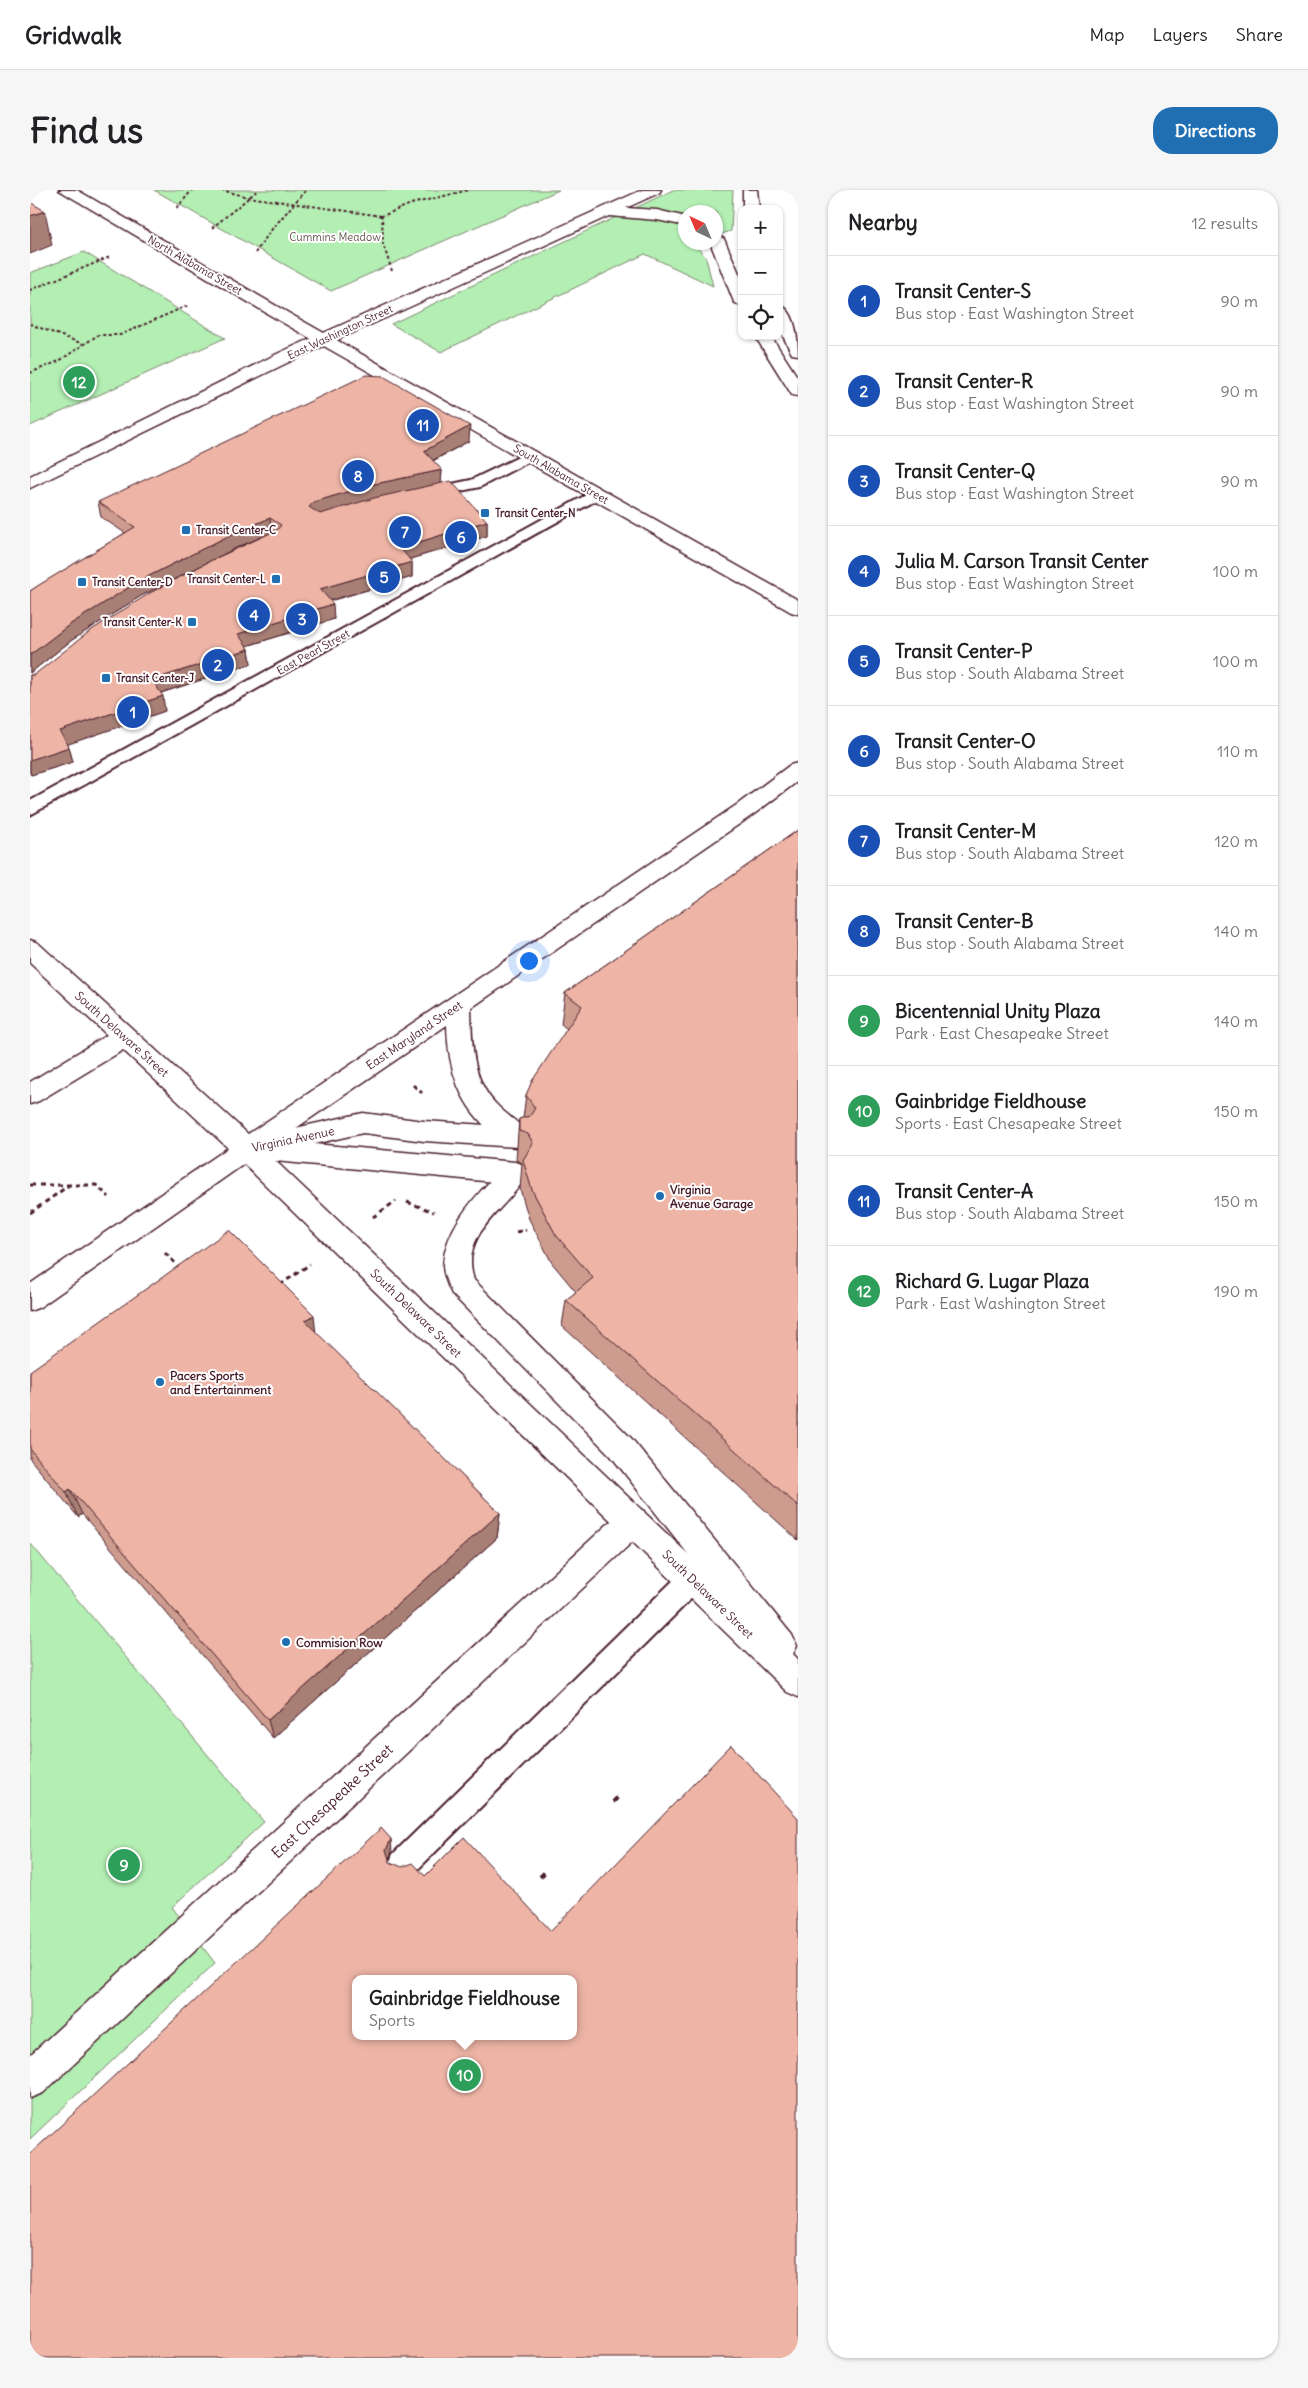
<!DOCTYPE html>
<html lang="en">
<head>
<meta charset="utf-8">
<style>
  body { margin:0; font-family:Delius,sans-serif; background:#f6f6f6; color:#202124 }
  .controls { position:absolute; right:15px; top:15px; display:grid; overflow:hidden; border-radius:10px; box-shadow:0 1px 4px #0004 }
  .controls button { width:45px; height:45px; display:grid; place-items:center; padding:0; border:0; border-bottom:1px solid #e0e0e0; background:#fff; color:#202124; font:25px sans-serif }
  .compass { position:absolute; left:648px; top:15px; width:45px; height:45px; border-radius:50%; background:#fff; box-shadow:0 1px 4px #0004; rotate:316deg }
  .you { position:absolute; left:498px; top:770px; width:18px; height:18px; margin:-12px; border:4px solid #fff; border-radius:50%; background:#1a73e8; box-shadow:0 0 0 8px #1a73e833 }
  .badge { display:grid; place-items:center; width:32px; height:32px; border-radius:50%; background:#1f6fb2; color:#fff; font-size:16px; font-weight:700 }
  .pin { position:absolute; translate:-50% -50%; border:2px solid #fff; box-shadow:0 1px 5px #0006 }
  .popup { position:absolute; left:322px; top:1785px; width:225px; height:65px; box-sizing:border-box; display:grid; place-content:center; border-radius:10px; background:#fff; filter:drop-shadow(0 1px 4px #0005); font-size:16px; white-space:nowrap; color:#757577 }
  .popup b { font-size:19px; color:#202124 }
  .popup::after { content:''; position:absolute; left:50%; top:100%; margin-left:-10px; border:10px solid transparent; border-top-color:#fff }
  .list { margin:0; padding:0; list-style:none }
  h2 { display:flex; justify-content:space-between; align-items:center; height:65px; margin:0; padding:0 20px; font-size:21px }
  h2 small { font-size:16px; font-weight:400; color:#757577 }
  .list li { display:grid; grid-template-columns:32px 1fr auto; gap:15px; align-items:center; box-sizing:border-box; height:90px; padding:0 20px; border-top:1px solid #e0e0e0 }
  .list b { display:block; font-size:19px; white-space:nowrap }
  .list p { margin:0; font-size:16px; white-space:nowrap; color:#757577 }
  .list em { font-size:16px; font-style:normal; color:#757577 }
  .icon { flex:none; width:28px; height:28px; fill:none; stroke:currentColor; stroke-width:2; stroke-linecap:round; stroke-linejoin:round }
  .map { position:relative; flex:none; width:768px; height:2168px; overflow:hidden; border-radius:20px }
  header { display:flex; align-items:center; gap:30px; box-sizing:border-box; height:70px; padding:0 25px; background:#fff; border-bottom:1px solid #e0e0e0 }
  header strong { font-size:24px }
  nav { display:flex; gap:28px; margin-inline-start:auto; font-size:18px }
  .intro { display:flex; align-items:center; justify-content:space-between; box-sizing:border-box; height:120px; padding:0 30px }
  h1 { margin:0; font-size:35px }
  .button { padding:12px 22px; border-radius:20px; background:#1f6fb2; color:#fff; font-size:18px; font-weight:700 }
  main { display:flex; gap:30px; padding:0 30px }
  aside { flex:1; background:#fff; border-radius:20px; box-shadow:0 1px 4px #0004 }
  .map>svg:first-child { display:block }
  .green { fill:#b3eeb3; stroke:#7e866f }
  .lines { fill:none; stroke-linecap:round; stroke-linejoin:round }
  .lane-casing { stroke:#4a1f2b; stroke-width:4 }
  .street-casing { stroke:#4a1f2b; stroke-width:3 }
  .secondary-casing { stroke:#4a1f2b; stroke-width:3 }
  .primary-casing { stroke:#4a1f2b; stroke-width:3 }
  .path-far2 { stroke:#4a1f2b; stroke-width:2; stroke-dasharray:3 2.5; stroke-linecap:butt }
  .path-far1 { stroke:#4a1f2b; stroke-width:3; stroke-dasharray:5 4; stroke-linecap:butt }
  .path { stroke:#4a1f2b; stroke-width:4; stroke-dasharray:6 5; stroke-linecap:butt }
  .lane { fill:#fff; fill-rule:evenodd }
  .street { fill:#fff; fill-rule:evenodd }
  .secondary { fill:#fff; fill-rule:evenodd }
  .primary { fill:#fff; fill-rule:evenodd }
  .wall { fill:#cd9c8f; stroke:#4a1f2b }
  .shaded-wall { fill:#a77f74; stroke:#4a1f2b }
  .building { fill:#eeb5a6; stroke:#4a1f2b; fill-rule:evenodd }
  .poi-dot { fill:#1f6fb2; stroke:#fff; stroke-width:2 }
  .labels { text-anchor:middle; dominant-baseline:central; stroke-width:4; stroke-linejoin:round; paint-order:stroke }
  .far-park-label { font-size:11px; fill:#64534d; stroke:#fff }
  .far-street-label { font-size:11px; fill:#4a1f2b; stroke:#fff }
  .far-poi-label { font-size:11px; font-weight:bold; fill:#4a1f2b; stroke:#fff; text-anchor:start }
  .street-label { font-size:12px; fill:#4a1f2b; stroke:#fff }
  .poi-label { font-size:12px; font-weight:bold; fill:#4a1f2b; stroke:#fff; text-anchor:start }
  .near-street-label { font-size:15px; fill:#4a1f2b; stroke:#fff }
</style>
</head>
<body>
<header>
<strong>Gridwalk</strong>
<nav><a>Map</a><a>Layers</a><a>Share</a></nav>
</header>
<div class="intro"><h1>Find us</h1><a class="button">Directions</a></div>
<main>
<div class="map">
<svg width="768" height="2168" viewBox="0 0 768 2168">
  <rect width="100%" height="100%" fill="#fff"/>
  <filter id="ink" filterUnits="userSpaceOnUse"><feTurbulence type="fractalNoise" baseFrequency=".02" numOctaves="2"/><feDisplacementMap in="SourceGraphic" scale="10" xChannelSelector="R" yChannelSelector="G"/><feConvolveMatrix kernelMatrix="1 2 1 2 8 2 1 2 1" color-interpolation-filters="sRGB"/></filter>
  <g filter="url(#ink)">
    <path class="green" d="M124 0H529L301 101Z
      M643 0H703L701 41 686 46V22H656V52L664 53 676 68 683 96 615 64 411 162 361 134Z
      M54 62 195 148 0 236V83Z
      M0 1353 234 1632 142 1717 185 1773 0 1949Z"/>
    <g class="lines">
      <g class="lane-casing">
        <path id="lane" d="M499 262 506 266 504 269 450 297 398 308 390 303 393 300 441 290Z
          M567 299 575 304 572 307 0 625V611Z
          M663 1377 672 1380 676 1389 672 1398 383 1684 373 1688 363 1684 359 1674 363 1664 654 1380Z"/>
      </g>
      <g class="street-casing">
        <path id="street" d="M94 838 103 840 106 847 103 854 9 911 0 914V892L85 840Z
          M603 1317 614 1321 618 1331 614 1341 13 1903 0 1908V1865L592 1321Z"/>
      </g>
      <g class="secondary-casing">
        <path id="secondary" d="M29 0H47L262 125 768 410V424L761 422 250 131Z
          M333 923 394 931 487 937 496 940 500 947 496 954 487 957 394 951 333 943 284 954 485 972 494 975 498 983 494 991 485 994 245 971 236 968 234 965 216 969 207 966 203 959 207 952 216 949Z"/>
      </g>
      <g class="primary-casing">
        <path id="primary" d="M612 0H631L629 3 596 18 627 20 656 27V36L627 30 579 26 261 171 0 298V286L249 163Z
          M713 0H727L729 19H713Z
          M686 44 694 49 712 90V117L704 112 680 52H686Z
          M749 115C766 119 768 151 768 165L762 164 749 138Z
          M725 146H741L768 188V206L762 205Z
          M768 573V591L724 624 441 818C442 855 441 892 470 918 480 928 494 935 500 947L496 954C483 959 476 953 465 945 429 916 418 879 417 835L234 960 658 1364 581 1266 422 1104C418 1096 413 1085 413 1075 415 1041 440 1012 462 989 466 985 471 978 476 975 482 971 488 973 494 975L498 983C480 1018 428 1042 444 1090L601 1248 762 1445 767 1456 763 1464 768 1469V1507L757 1502 214 974 10 1117 0 1121V1094L198 958 0 773V750L8 753 218 944 708 614 760 575Z"/>
      </g>
      <path class="path-far2" d="M191 0 218 7 352 26
        M147 18 162 0
        M182 38 228 0
        M225 63 242 39 276 0
        M362 81 353 54 352 26 381 14 439 0
        M0 100 80 67
        M0 134 53 154
        M0 183 29 171 68 145H90L159 115"/>
      <path class="path-far1" d="M383 895 392 903
        M0 995H66L79 1007
        M377 1012 404 1022
        M0 1023 38 996
        M343 1027 366 1011
        M486 1042 496 1040
        M135 1063 150 1078
        M250 1095 280 1074"/>
      <path class="path" d="M583 1612 590 1605
        M510 1687 517 1680"/>
      <use href="#lane" class="lane"/>
      <use href="#street" class="street"/>
      <use href="#secondary" class="secondary"/>
      <use href="#primary" class="primary"/>
    </g>
    <path class="wall" d="M439 251 403 271 412 280 411 293 457 331V346L380 369 382 372V387L300 411 304 429 217 456 219 459 221 474 131 503 135 521 37 554 39 557 43 572 1 585 0 583V485H4L226 349 206 358 111 406 42 450 0 483V401L95 343 71 327 68 312Z
      M768 640V1350L532 1136 536 1110 546 1102 522 1073 499 1029 490 999 492 973 486 970 489 929 493 928 496 905 537 839 531 834 535 803Z
      M285 1142 470 1323 467 1348 243 1548 52 1324 48 1327 0 1269V1181Z"/>
    <path class="shaded-wall" d="M15 21 22 55 0 64V26Z
      M440 236 439 251 394 275V261Z
      M412 280 411 295 284 327 279 317 284 312 340 295Z
      M240 328 241 343 206 358 111 406 42 450 0 483V465L39 435 109 391 204 343Z
      M457 331V346L370 372V358Z
      M382 372V387L291 413 290 399Z
      M303 414 304 429 210 458 208 444Z
      M219 459 221 474 124 505 122 490Z
      M133 506 135 521 33 556 30 541Z
      M39 557 43 572 1 585 0 581V570Z
      M284 1125 287 1154 275 1131Z
      M40 1299 52 1324 48 1327 36 1302Z
      M470 1323 467 1348 243 1548 238 1530Z
      M361 1649 362 1662 357 1673 356 1660Z"/>
    <path class="building" d="M0 12 15 21 0 26Z
      M336 185 353 186 440 236 394 261 412 280 340 295 284 312 279 317 290 324 344 308 421 291 457 331 370 358 382 372 290 399 303 414 208 444 219 459 122 490 133 506 30 541 39 557 0 570V485H4L60 441 120 403 182 370 247 340 251 335 240 328 204 343 109 391 39 435 0 465V401L9 395 105 337 68 312Z
      M768 640V1316L536 1110 563 1088 526 1045 502 1000 493 970 503 953 498 944 489 941V929L500 926 505 918 496 905 502 891 552 816 535 803Z
      M199 1040 284 1125 275 1131 470 1323 238 1530 40 1299 36 1302 0 1259V1181Z
      M701 1555 768 1628V2168H0V1964L351 1638 361 1649 356 1660 360 1672 372 1677 383 1673 395 1686 434 1647 521 1741ZM326 1789H544V1846H326Z"/>
  </g>
  <g class="poi-dot">
    <rect x="450" y="318" width="10" height="10" rx="2.5"/>
    <rect x="151" y="335" width="10" height="10" rx="2.5"/>
    <rect x="241" y="384" width="10" height="10" rx="2.5"/>
    <rect x="47" y="387" width="10" height="10" rx="2.5"/>
    <rect x="157" y="427" width="10" height="10" rx="2.5"/>
    <rect x="71" y="483" width="10" height="10" rx="2.5"/>
    <circle cx="630" cy="1006" r="5"/>
    <circle cx="130" cy="1192" r="5"/>
    <circle cx="256" cy="1452" r="5"/>
  </g>
  <g class="labels">
    <g class="far-park-label">
      <text x="305" y="47">Cummins Meadow</text>
    </g>
    <g class="far-street-label">
      <text transform="translate(165 75) rotate(30)">North Alabama Street</text>
      <text transform="translate(310 142) rotate(-25)">East Washington Street</text>
      <text transform="translate(531 284) rotate(30)">South Alabama Street</text>
      <text transform="translate(283 462) rotate(-29)">East Pearl Street</text>
    </g>
    <g class="far-poi-label">
      <text x="465" y="323">Transit Center-N</text>
      <text x="166" y="340">Transit Center-C</text>
      <text x="236" y="389" text-anchor="end">Transit Center-L</text>
      <text x="62" y="392">Transit Center-D</text>
      <text x="152" y="432" text-anchor="end">Transit Center-K</text>
      <text x="86" y="488">Transit Center-J</text>
    </g>
    <g class="street-label">
      <text transform="translate(92 844) rotate(42)">South Delaware Street</text>
      <text transform="translate(384 845) rotate(-34)">East Maryland Street</text>
      <text transform="translate(263 949) rotate(-12)">Virginia Avenue</text>
      <text transform="translate(386 1123) rotate(44)">South Delaware Street</text>
      <text transform="translate(678 1404) rotate(44)">South Delaware Street</text>
    </g>
    <g class="poi-label">
      <text x="640" y="999">Virginia<tspan x="640" dy="14">Avenue Garage</tspan></text>
      <text x="140" y="1185">Pacers Sports<tspan x="140" dy="14">and Entertainment</tspan></text>
      <text x="266" y="1452">Commision Row</text>
    </g>
    <g class="near-street-label">
      <text transform="translate(302 1611) rotate(-43)">East Chesapeake Street</text>
    </g>
  </g>
</svg>
<div class="controls">
<button>+</button>
<button>−</button>
<button><svg class="icon" aria-label="locate" viewBox="0 0 24 24"><circle cx="12" cy="12" r="6"/><path d="M12 2v4M12 18v4M2 12h4M18 12h4"/></svg></button>
</div>
<svg class="compass" viewBox="-18 -18 36 36"><path d="M0-13l5 13h-10z" fill="#e53935"/><path d="M0 13l5-13h-10z" fill="#757577"/></svg>
<div class="you"></div>
<div class="pin badge" style="left:103px;top:522px;background:#1a4fb4">1</div>
<div class="pin badge" style="left:188px;top:475px;background:#1a4fb4">2</div>
<div class="pin badge" style="left:272px;top:429px;background:#1a4fb4">3</div>
<div class="pin badge" style="left:224px;top:425px;background:#1a4fb4">4</div>
<div class="pin badge" style="left:354px;top:387px;background:#1a4fb4">5</div>
<div class="pin badge" style="left:431px;top:347px;background:#1a4fb4">6</div>
<div class="pin badge" style="left:375px;top:342px;background:#1a4fb4">7</div>
<div class="pin badge" style="left:328px;top:286px;background:#1a4fb4">8</div>
<div class="pin badge" style="left:94px;top:1675px;background:#2e9e5b">9</div>
<div class="pin badge" style="left:435px;top:1885px;background:#2e9e5b">10</div>
<div class="popup"><b>Gainbridge Fieldhouse</b>Sports</div>
<div class="pin badge" style="left:393px;top:235px;background:#1a4fb4">11</div>
<div class="pin badge" style="left:49px;top:192px;background:#2e9e5b">12</div>
</div>
<aside>
<h2>Nearby<small>12 results</small></h2>
<ul class="list">
<li><span class="badge" style="background:#1a4fb4">1</span><div><b>Transit Center-S</b><p>Bus stop · East Washington Street</p></div><em>90 m</em></li>
<li><span class="badge" style="background:#1a4fb4">2</span><div><b>Transit Center-R</b><p>Bus stop · East Washington Street</p></div><em>90 m</em></li>
<li><span class="badge" style="background:#1a4fb4">3</span><div><b>Transit Center-Q</b><p>Bus stop · East Washington Street</p></div><em>90 m</em></li>
<li><span class="badge" style="background:#1a4fb4">4</span><div><b>Julia M. Carson Transit Center</b><p>Bus stop · East Washington Street</p></div><em>100 m</em></li>
<li><span class="badge" style="background:#1a4fb4">5</span><div><b>Transit Center-P</b><p>Bus stop · South Alabama Street</p></div><em>100 m</em></li>
<li><span class="badge" style="background:#1a4fb4">6</span><div><b>Transit Center-O</b><p>Bus stop · South Alabama Street</p></div><em>110 m</em></li>
<li><span class="badge" style="background:#1a4fb4">7</span><div><b>Transit Center-M</b><p>Bus stop · South Alabama Street</p></div><em>120 m</em></li>
<li><span class="badge" style="background:#1a4fb4">8</span><div><b>Transit Center-B</b><p>Bus stop · South Alabama Street</p></div><em>140 m</em></li>
<li><span class="badge" style="background:#2e9e5b">9</span><div><b>Bicentennial Unity Plaza</b><p>Park · East Chesapeake Street</p></div><em>140 m</em></li>
<li><span class="badge" style="background:#2e9e5b">10</span><div><b>Gainbridge Fieldhouse</b><p>Sports · East Chesapeake Street</p></div><em>150 m</em></li>
<li><span class="badge" style="background:#1a4fb4">11</span><div><b>Transit Center-A</b><p>Bus stop · South Alabama Street</p></div><em>150 m</em></li>
<li><span class="badge" style="background:#2e9e5b">12</span><div><b>Richard G. Lugar Plaza</b><p>Park · East Washington Street</p></div><em>190 m</em></li>
</ul>
</aside>
</main>
</body>
</html>
